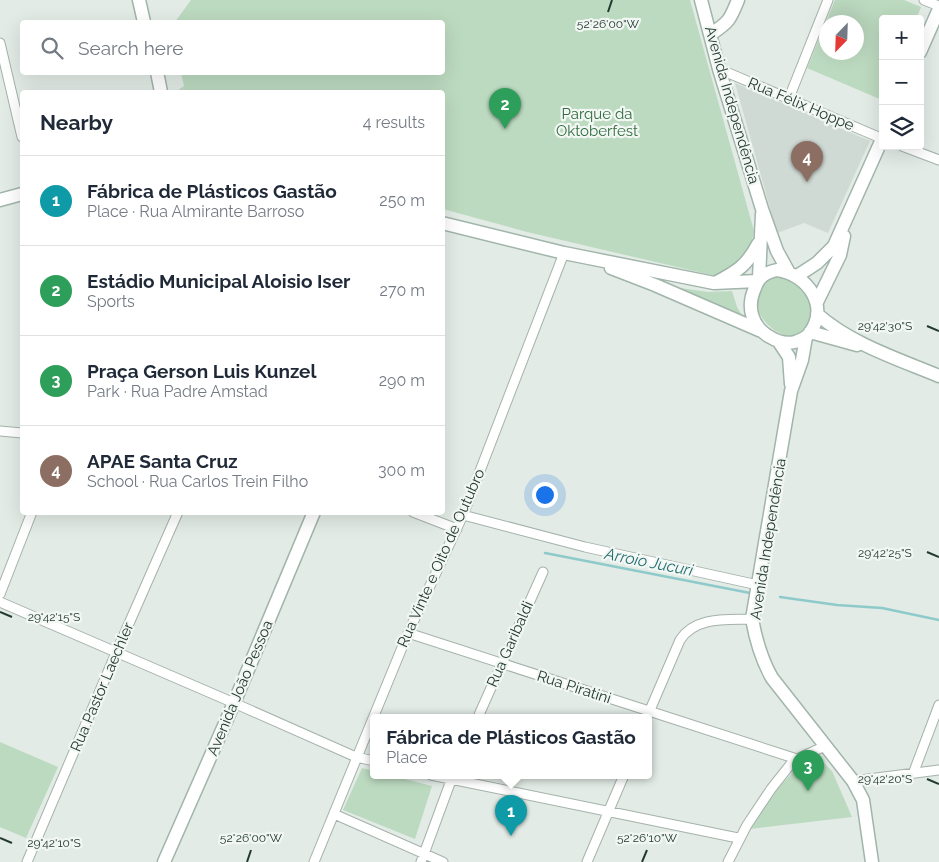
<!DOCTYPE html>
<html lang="en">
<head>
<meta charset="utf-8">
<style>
  body { margin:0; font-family:Raleway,sans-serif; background:#f6f6f7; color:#1f2937 }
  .controls { position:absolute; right:15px; top:15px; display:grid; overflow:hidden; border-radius:5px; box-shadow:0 5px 20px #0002 }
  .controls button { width:45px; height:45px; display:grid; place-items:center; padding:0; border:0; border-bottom:1px solid #e0e1e3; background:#fff; color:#1f2937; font:25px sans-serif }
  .compass { position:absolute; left:819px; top:15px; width:45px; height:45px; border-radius:50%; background:#fff; box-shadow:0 5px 20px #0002; rotate:203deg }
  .you { position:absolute; left:544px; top:494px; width:18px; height:18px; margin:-12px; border:4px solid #fff; border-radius:50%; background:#1a73e8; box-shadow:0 0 0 8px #1a73e833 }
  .badge { display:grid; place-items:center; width:32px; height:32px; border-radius:50%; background:#e57265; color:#fff; font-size:16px; font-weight:700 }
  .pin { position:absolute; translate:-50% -41px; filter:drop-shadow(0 1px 2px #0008) }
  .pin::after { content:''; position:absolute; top:26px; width:18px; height:15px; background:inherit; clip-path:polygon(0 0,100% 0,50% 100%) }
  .popup { position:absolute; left:370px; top:714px; width:282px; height:65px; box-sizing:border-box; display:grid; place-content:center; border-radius:5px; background:#fff; filter:drop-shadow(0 1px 4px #0005); font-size:16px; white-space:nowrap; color:#747a83 }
  .popup b { font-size:19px; color:#1f2937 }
  .popup::after { content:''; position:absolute; left:50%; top:100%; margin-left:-10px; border:10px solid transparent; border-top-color:#fff }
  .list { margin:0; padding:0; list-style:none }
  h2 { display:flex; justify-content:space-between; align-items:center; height:65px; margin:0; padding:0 20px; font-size:21px }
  h2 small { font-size:16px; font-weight:400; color:#747a83 }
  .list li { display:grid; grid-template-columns:32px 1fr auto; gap:15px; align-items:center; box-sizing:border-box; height:90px; padding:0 20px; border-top:1px solid #e0e1e3 }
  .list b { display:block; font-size:19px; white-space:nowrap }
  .list p { margin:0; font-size:16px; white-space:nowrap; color:#747a83 }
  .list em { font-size:16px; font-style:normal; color:#747a83 }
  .icon { flex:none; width:28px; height:28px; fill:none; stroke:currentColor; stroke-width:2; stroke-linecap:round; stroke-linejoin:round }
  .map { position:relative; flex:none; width:939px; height:862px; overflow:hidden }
  .search { position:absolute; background:#fff; box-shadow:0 5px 20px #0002; left:20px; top:20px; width:425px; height:55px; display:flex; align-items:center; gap:12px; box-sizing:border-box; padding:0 18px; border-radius:5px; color:#747a83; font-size:19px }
  .panel { position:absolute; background:#fff; box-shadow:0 5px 20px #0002; left:20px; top:90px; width:425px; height:425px; border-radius:5px }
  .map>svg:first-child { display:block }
  .built { fill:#d0dad4 }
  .green { fill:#bcdac0; fill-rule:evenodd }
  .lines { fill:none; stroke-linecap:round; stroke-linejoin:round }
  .stream { stroke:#8fcacb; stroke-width:2.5 }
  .street-casing { stroke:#a5b2ab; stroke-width:11 }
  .secondary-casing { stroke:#a1b5ab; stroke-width:15 }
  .street { stroke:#fff; stroke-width:9 }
  .secondary { stroke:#fff; stroke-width:12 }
  .ticks { fill:none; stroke:#233a30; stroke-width:2 }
  .labels { text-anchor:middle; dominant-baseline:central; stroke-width:4.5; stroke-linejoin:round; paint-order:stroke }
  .street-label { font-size:15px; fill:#233a30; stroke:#f2f7f4 }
  .park-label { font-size:15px; fill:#316d40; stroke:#f2f7f4 }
  .water-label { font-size:16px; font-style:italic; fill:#236e70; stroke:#f2f7f4 }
  .ticks-label { font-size:12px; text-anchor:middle; fill:#233a30; stroke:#f2f7f4; stroke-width:4.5; stroke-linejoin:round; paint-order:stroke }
</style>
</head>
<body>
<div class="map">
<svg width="939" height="862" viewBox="0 0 939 862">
  <rect width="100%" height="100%" fill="#e2ebe5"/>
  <path class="built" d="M735 83 870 141 828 233 804 223 777 233Z"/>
  <path class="green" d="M191 0H690L754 231 750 252 720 277 527 232 443 209 442 92H175L184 86 181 73 442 72V22H175Z
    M835 0H904L921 7 916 19H883L882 100 807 68ZM826 22H856V52H826Z
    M774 275C793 280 808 286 812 308 813 314 810 322 808 328 805 330 802 334 798 335 781 342 757 319 756 302 756 298 757 292 758 287Z
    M666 286 708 292 732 291 737 307 744 319Z
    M0 742 58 767 26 838 0 827Z
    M817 756 832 771 852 817 750 829 772 795 793 772 805 760Z
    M362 768 373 771 374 775H389L432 786 415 839 343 810Z"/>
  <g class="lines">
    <path class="stream" d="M545 553 750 593
      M780 597 837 605 882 608 939 620"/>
    <g class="street-casing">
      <path id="street" d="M924 0 939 6
        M0 43 22 137
        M719 69 883 139
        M789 98 828 0
        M902 146 939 160
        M0 431 22 433
        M413 512 457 529
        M463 515 585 547 758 585
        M0 594 32 512
        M0 602 234 703 356 757 374 761
        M408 633 797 759
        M478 717 543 572
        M647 717 680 640C695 616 727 620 752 619
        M913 774 939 705
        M431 775 738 838
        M853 781 939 770
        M334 814 443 862
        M27 862 116 653 178 512
        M314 862 408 633 463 515 564 253
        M421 862 453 775
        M587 862 624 775
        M728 862 747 825 771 789 790 765 797 759 825 746"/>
    </g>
    <g class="secondary-casing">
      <path id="secondary" d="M139 0 144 22
        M701 0 719 69 762 209 777 251 788 271
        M711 34C729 22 730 20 738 0
        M920 52 939 9
        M157 72 161 92
        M0 200 22 194
        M442 223 564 253 714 283 757 281
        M611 268 655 285 759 330
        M777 270C808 274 830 307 809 334 805 339 800 340 795 342 786 344 778 342 770 337 752 327 746 307 755 288 759 276 765 273 777 270Z
        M797 276 817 263 834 246 883 137
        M759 278 762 214
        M717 282C738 271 747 265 758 244
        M817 302 840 255 844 236
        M817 314C851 344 898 359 939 376
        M810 332 857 345
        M806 337 802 360 791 391 752 619C756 641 761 659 772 678L853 781 863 800 872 862
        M779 342 789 357 791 384
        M164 862 234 703 314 512"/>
    </g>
    <use href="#street" class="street"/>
    <use href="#secondary" class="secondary"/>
  </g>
  <path class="ticks" d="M608 12 612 0M927 326 939 331M927 552 939 557M0 612 12 617M927 779 939 784M0 838 12 843M247 862 251 850M642 862 647 850"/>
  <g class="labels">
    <g class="street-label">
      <text transform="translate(801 104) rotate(23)">Rua Félix Hoppe</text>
      <text transform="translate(732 105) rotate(74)">Avenida Independência</text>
      <text transform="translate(768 539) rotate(-81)">Avenida Independência</text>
      <text transform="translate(441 558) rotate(-66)">Rua Vinte e Oito de Outubro</text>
      <text transform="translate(510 644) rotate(-66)">Rua Garibaldi</text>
      <text transform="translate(102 687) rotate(-67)">Rua Pastor Laechler</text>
      <text transform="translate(574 687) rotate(18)">Rua Piratini</text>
      <text transform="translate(240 688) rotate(-67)">Avenida João Pessoa</text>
    </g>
    <g class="park-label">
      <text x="597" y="114">Parque da<tspan x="597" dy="17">Oktoberfest</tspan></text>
    </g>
    <g class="water-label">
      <text transform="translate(649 562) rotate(11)">Arroio Jucuri</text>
    </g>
  </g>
  <g class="ticks-label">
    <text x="608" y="28">52°26'00"W</text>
    <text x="885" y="330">29°42'30"S</text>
    <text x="885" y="557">29°42'25"S</text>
    <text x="54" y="621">29°42'15"S</text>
    <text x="885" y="783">29°42'20"S</text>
    <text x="251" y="842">52°26'00"W</text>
    <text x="647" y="842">52°26'10"W</text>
    <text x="54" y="847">29°42'10"S</text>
  </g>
</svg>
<div class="controls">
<button>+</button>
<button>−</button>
<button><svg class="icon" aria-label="layers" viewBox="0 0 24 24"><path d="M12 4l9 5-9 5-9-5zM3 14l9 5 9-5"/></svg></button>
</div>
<svg class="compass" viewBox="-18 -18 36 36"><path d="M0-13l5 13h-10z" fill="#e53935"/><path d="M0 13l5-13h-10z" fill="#747a83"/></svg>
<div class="you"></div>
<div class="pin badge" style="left:511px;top:836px;background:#0f9aa8">1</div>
<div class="popup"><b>Fábrica de Plásticos Gastão</b>Place</div>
<div class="pin badge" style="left:505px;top:129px;background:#2e9e5b">2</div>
<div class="pin badge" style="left:808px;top:791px;background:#2e9e5b">3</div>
<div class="pin badge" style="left:807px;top:182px;background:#8d6e63">4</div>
<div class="search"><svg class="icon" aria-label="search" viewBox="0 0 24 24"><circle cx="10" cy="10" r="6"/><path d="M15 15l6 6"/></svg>Search here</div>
<section class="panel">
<h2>Nearby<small>4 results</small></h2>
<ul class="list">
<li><span class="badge" style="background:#0f9aa8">1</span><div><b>Fábrica de Plásticos Gastão</b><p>Place · Rua Almirante Barroso</p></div><em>250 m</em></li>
<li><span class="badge" style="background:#2e9e5b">2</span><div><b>Estádio Municipal Aloisio Iser</b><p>Sports</p></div><em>270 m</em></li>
<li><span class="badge" style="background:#2e9e5b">3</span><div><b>Praça Gerson Luis Kunzel</b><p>Park · Rua Padre Amstad</p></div><em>290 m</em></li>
<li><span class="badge" style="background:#8d6e63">4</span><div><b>APAE Santa Cruz</b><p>School · Rua Carlos Trein Filho</p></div><em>300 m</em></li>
</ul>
</section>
</div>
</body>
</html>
